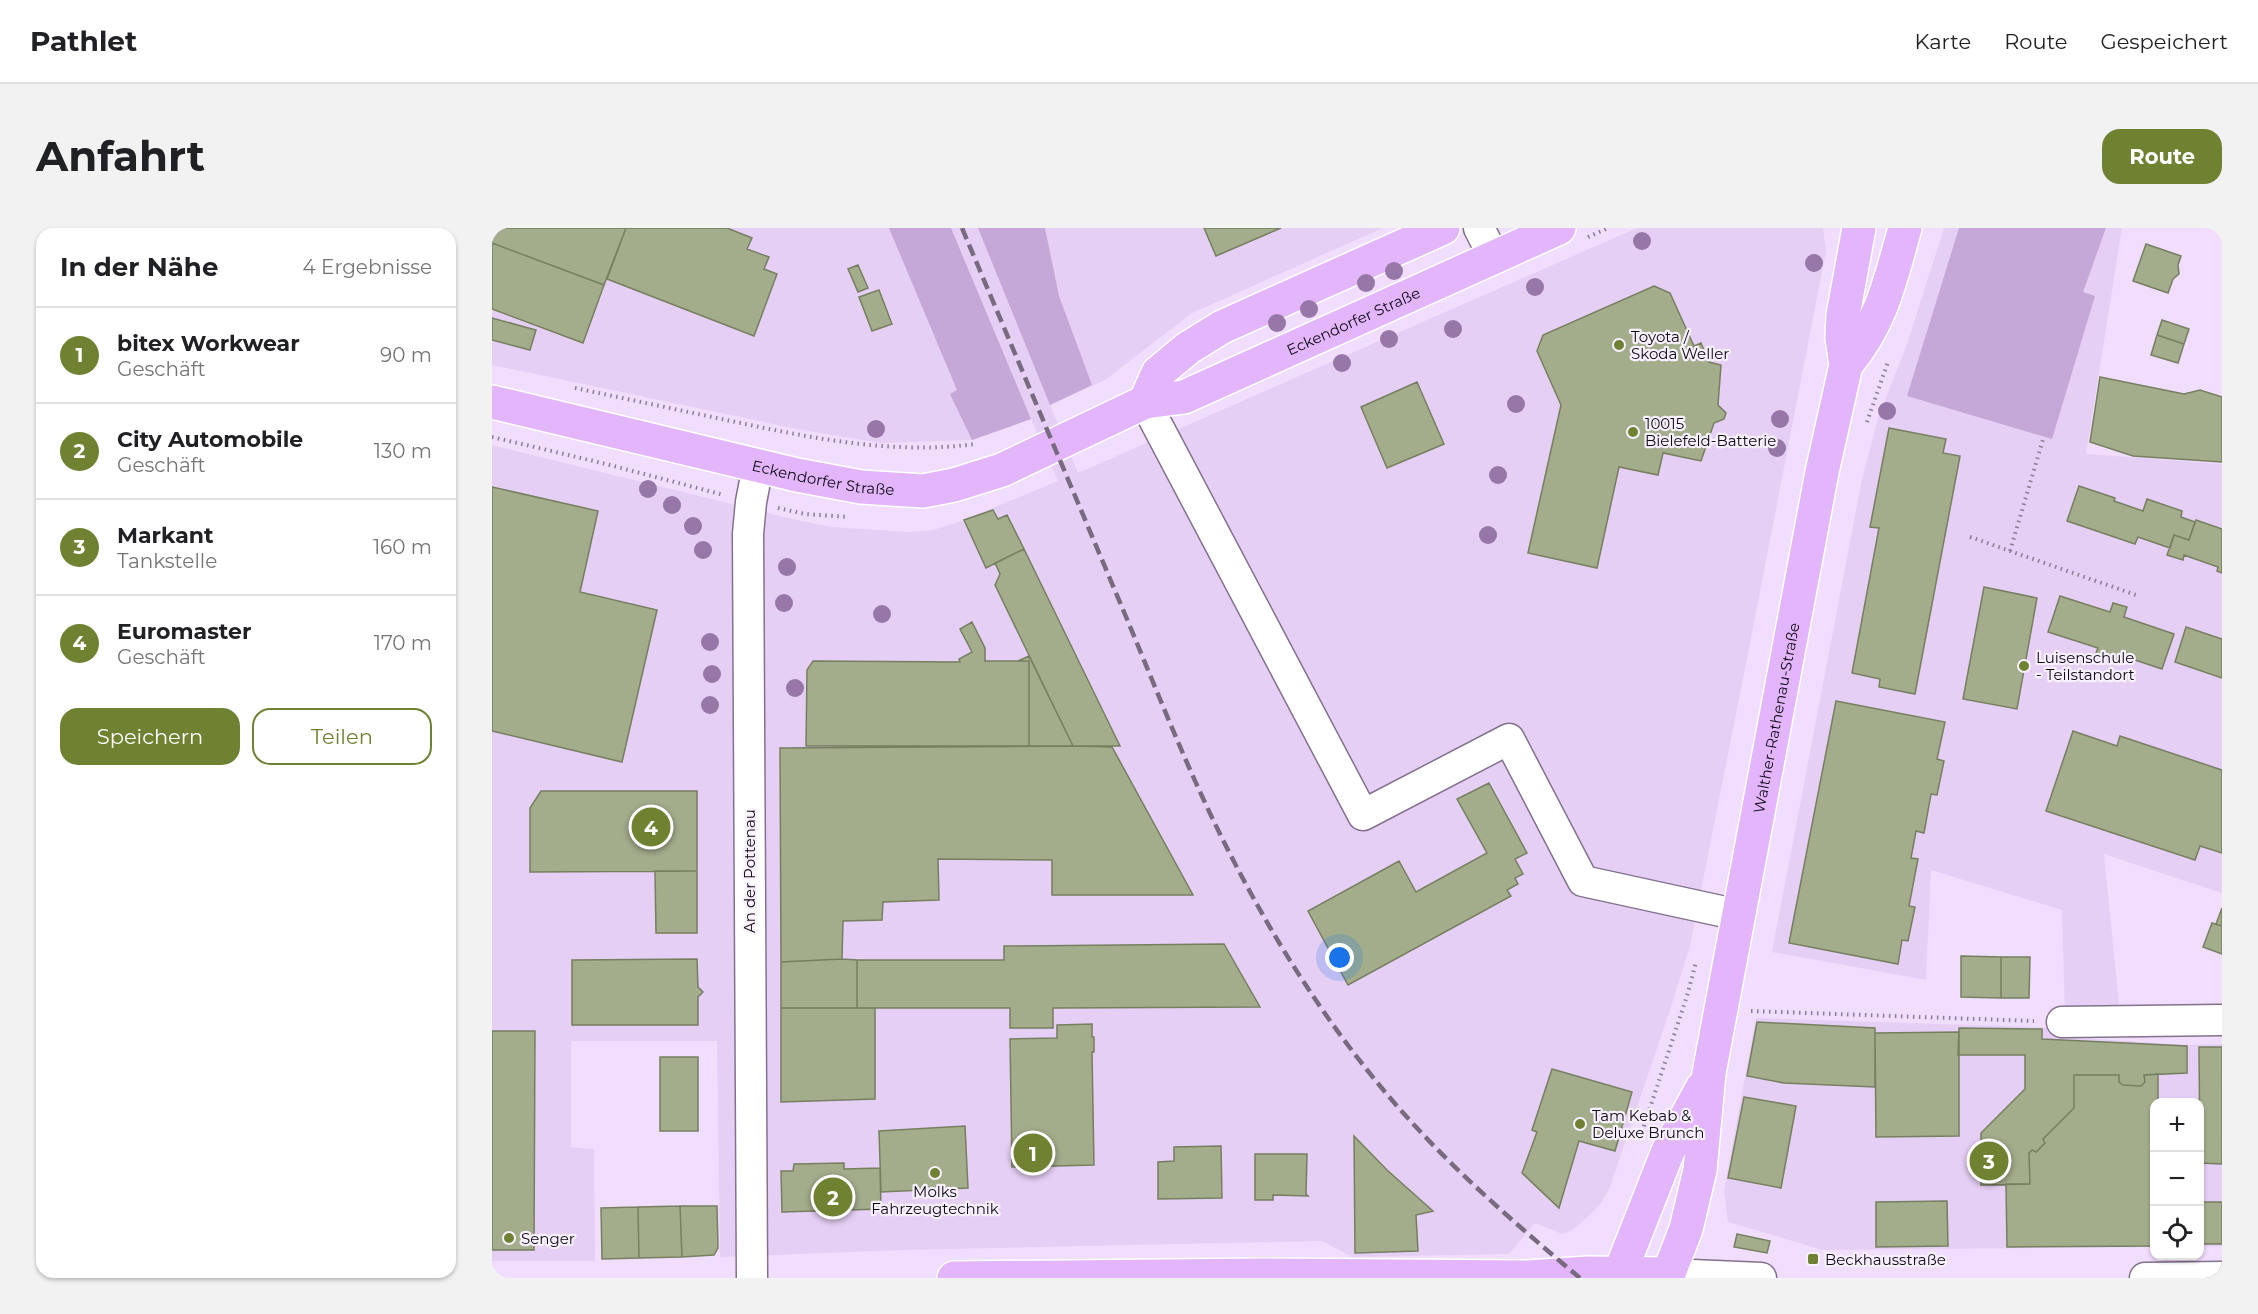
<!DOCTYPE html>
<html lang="de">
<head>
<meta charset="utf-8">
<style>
  body { margin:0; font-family:Montserrat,sans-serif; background:#f2f2f2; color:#202124 }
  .controls { position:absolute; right:18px; bottom:18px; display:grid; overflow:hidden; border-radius:12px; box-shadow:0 2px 4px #0004 }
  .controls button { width:54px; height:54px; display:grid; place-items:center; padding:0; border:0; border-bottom:2px solid #e0e0e0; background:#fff; color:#202124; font:30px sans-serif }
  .you { position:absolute; left:848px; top:730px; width:21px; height:21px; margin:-15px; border:4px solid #fff; border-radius:50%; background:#1a73e8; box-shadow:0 0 0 9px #1a73e833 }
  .badge { display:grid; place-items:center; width:39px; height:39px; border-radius:50%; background:#6f8232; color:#fff; font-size:20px; font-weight:700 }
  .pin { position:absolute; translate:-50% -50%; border:3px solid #fff; box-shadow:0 2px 6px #0006 }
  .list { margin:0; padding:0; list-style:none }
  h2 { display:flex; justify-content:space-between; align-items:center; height:78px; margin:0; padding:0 24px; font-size:26px }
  h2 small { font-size:20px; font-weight:400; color:#757577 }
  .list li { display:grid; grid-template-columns:39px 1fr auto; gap:18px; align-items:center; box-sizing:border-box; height:96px; padding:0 24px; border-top:2px solid #e0e0e0 }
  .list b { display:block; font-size:22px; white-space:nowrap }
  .list p { margin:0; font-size:20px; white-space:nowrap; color:#757577 }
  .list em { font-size:20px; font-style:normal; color:#757577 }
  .actions { display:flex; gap:12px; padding:18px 24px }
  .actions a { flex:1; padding:14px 0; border:2px solid #6f8232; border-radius:18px; text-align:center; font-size:21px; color:#6f8232 }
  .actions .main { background:#6f8232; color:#fff }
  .icon { flex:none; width:33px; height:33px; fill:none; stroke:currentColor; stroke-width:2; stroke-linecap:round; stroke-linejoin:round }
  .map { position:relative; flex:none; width:1730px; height:1050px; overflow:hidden; border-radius:18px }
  header { display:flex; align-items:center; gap:36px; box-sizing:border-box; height:84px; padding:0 30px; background:#fff; border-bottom:2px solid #e0e0e0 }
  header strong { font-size:28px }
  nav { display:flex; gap:33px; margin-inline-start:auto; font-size:21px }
  .intro { display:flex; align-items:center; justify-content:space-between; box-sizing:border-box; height:144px; padding:0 36px }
  h1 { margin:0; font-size:42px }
  .button { padding:15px 27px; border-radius:18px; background:#6f8232; color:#fff; font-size:21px; font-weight:700 }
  main { display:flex; gap:36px; padding:0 36px }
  aside { flex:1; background:#fff; border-radius:18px; box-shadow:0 2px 4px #0004 }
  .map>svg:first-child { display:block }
  .built { fill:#e6cff5 }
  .green { fill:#c5a7d8 }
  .building { fill:#a3ad8c; stroke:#767f60; stroke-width:1.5 }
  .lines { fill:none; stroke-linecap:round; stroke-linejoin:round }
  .minor-casing { stroke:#83728e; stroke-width:33 }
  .major-casing { stroke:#fff; stroke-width:36 }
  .path { stroke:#8b7e94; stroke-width:4; stroke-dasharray:1.5 4.5; stroke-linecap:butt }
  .minor { stroke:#fff; stroke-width:30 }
  .major { stroke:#e3b6fc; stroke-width:33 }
  .rail { stroke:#786b7f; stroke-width:4.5; stroke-dasharray:12 6; stroke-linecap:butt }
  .tree { fill:#9777a8 }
  .poi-dot { fill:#6f8232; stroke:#f7f0fd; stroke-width:2 }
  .labels { text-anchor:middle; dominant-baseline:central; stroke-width:4.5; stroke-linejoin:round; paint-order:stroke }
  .street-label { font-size:15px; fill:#100a14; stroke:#f7f0fd }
  .poi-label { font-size:15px; fill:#100a14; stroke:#f7f0fd; text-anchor:start }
</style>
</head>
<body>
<header>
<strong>Pathlet</strong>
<nav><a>Karte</a><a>Route</a><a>Gespeichert</a></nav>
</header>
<div class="intro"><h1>Anfahrt</h1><a class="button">Route</a></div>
<main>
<aside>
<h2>In der Nähe<small>4 Ergebnisse</small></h2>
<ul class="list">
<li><span class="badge">1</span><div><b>bitex Workwear</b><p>Geschäft</p></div><em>90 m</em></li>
<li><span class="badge">2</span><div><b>City Automobile</b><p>Geschäft</p></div><em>130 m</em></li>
<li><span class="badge">3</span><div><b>Markant</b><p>Tankstelle</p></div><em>160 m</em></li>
<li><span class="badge">4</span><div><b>Euromaster</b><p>Geschäft</p></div><em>170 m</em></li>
</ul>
<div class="actions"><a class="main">Speichern</a><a>Teilen</a></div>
</aside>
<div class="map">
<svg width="1730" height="1050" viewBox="0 0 1730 1050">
  <rect width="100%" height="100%" fill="#f1ddfd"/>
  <path class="built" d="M0 0H891L700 85 613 152 558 177 586 245 1145 0H1331L1334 23 1260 405 1198 718 1178 782 1118 959 1109 975 1098 987 1079 1003 1070 1006 1043 995 1017 1026 860 1029 830 1013 411 1022 228 1029 225 813H79V919L102 921 103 1033H0V217L309 293 340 299 417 304 441 302 472 292 566 253 539 191 480 212 388 215 305 201 0 137Z
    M1452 0H1630L1594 226 1730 236V665L1612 626 1628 786 1573 788 1570 682 1439 642 1434 752 1280 724 1370 251 1386 190 1415 116Z
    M1264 790 1570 800V809L1698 817 1730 816V1018L1708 1019V874H1662V1019L1331 1022 1236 994 1232 963Z"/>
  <path class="green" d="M397 0H459L539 191 480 212 458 166 465 162Z
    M486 0H553L567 68 600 157 558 177Z
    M1467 0H1614L1591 64 1603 68 1560 211 1415 168Z"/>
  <path class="building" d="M0 0H134L112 57 0 15Z
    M134 0H235L260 10 255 21 277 29 272 41 285 46 262 108 115 51Z
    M712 0H789L724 28Z
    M0 15 112 57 91 115 0 81Z
    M1654 16 1689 28 1686 37 1687 46 1681 51 1676 65 1641 53Z
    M366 37 376 60 366 64 356 41Z
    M1162 58 1178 65 1202 118 1209 115 1217 134 1229 137 1226 177 1234 185 1232 191 1222 195 1209 233 1171 225 1166 247 1127 239 1105 340 1036 325 1069 177 1045 123 1051 107Z
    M387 62 400 96 380 103 367 69Z
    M0 90 44 102 38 122 0 112Z
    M1670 92 1697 101 1692 116 1665 107Z
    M1665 107 1692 116 1686 135 1659 127Z
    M1608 149 1692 166 1708 162 1730 169V234L1641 228 1598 214Z
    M925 154 952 216 895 240 869 179Z
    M1397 200 1454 211 1451 225 1468 228 1423 466 1387 459 1388 451 1360 445 1387 300 1378 299Z
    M1587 258 1623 270 1622 273 1651 283 1655 271 1690 283 1689 289 1703 294 1697 312 1682 307 1678 320 1646 309 1643 316 1575 293Z
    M0 259 106 283 88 364 165 382 130 534 0 503Z
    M501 282 506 291 515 287 532 321 494 340 472 292Z
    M1704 292 1730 301V345L1725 343 1726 339 1692 327 1691 332 1675 327 1682 307 1697 312Z
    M532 321 628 518H581L503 357 508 346 503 335Z
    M1492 359 1545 370 1525 481 1471 471Z
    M1568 368 1618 384 1621 375 1635 379 1632 389 1682 406 1670 441 1634 429 1633 434 1604 425 1606 420 1556 404Z
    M480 394 493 420V433H537V518H314L315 442 321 433 468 434 467 431 480 424 468 401Z
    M1694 399 1730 411V450L1683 434Z
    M537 428 581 518H537V433H526Z
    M1344 473 1453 494 1445 531 1452 533 1445 567 1439 566 1432 605 1424 603 1419 630 1426 631 1417 678 1423 679 1416 713 1410 712 1406 736 1297 715Z
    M1581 503 1625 518 1628 508 1730 542V625L1708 618 1703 632 1554 583Z
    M581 518 620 519 701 667H560V632L446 631 447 672 391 674 390 692 351 693 350 731 289 734 288 520Z
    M997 555 1035 625 1023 631 1031 646 1023 650 1026 656 1015 662 1019 668 856 757 816 683 907 633 924 664 995 625 965 571Z
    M49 563H205V643L38 644V580Z
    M163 643H205V705H164Z
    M1730 680V698L1724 696Z
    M1720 695 1730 698V726L1711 719Z
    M732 716 768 779 561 780V800H518V780H365V732H512V718Z
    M1469 728 1509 729V770L1469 769Z
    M1509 729H1538L1537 770H1509Z
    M205 731 206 759 211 764 206 769V797H80V732Z
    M350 731 365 732V780H289V734Z
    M289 780H383V871L289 874Z
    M1265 794 1383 800V859L1292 855 1255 848Z
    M600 796V809H602V824H600L602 937 520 939 518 811 565 810V797Z
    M1467 800 1550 801V811L1695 818V845L1652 847 1653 854 1649 858 1631 857 1627 854V847H1582V880L1551 911 1553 915 1544 924 1540 922 1537 925 1538 956 1489 957V905L1533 861V827H1466Z
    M0 803H43L42 1022H0Z
    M1467 804V908L1384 909 1383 805Z
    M1707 819H1730V936L1708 935Z
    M168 829H206V903H168Z
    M1060 841 1140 864 1123 923 1087 913 1067 980 1030 945 1045 904 1040 902Z
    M1666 846V874H1662V1018L1515 1019 1514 956H1538L1537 925 1540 922 1544 924 1553 915 1551 911 1582 880V847H1627V854L1631 857 1649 858 1653 854 1652 847Z
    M1252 869 1304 878 1289 960 1236 950Z
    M473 898 476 960 389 964 387 903Z
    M862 908 895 942 941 983 924 987 926 1023 863 1025Z
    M729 918 730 970 666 971V934L682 933V919Z
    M763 926H815L814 966 816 968 781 967V972H763Z
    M352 935V941L388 940 389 981 290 984 289 943H301L302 936Z
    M1455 973 1456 1018 1384 1019V974Z
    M1708 974H1730V1016H1708Z
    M188 978H225L226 1020 222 1027 190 1029Z
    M188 978 190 1029 147 1030 146 979Z
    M146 979 147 1030 110 1031 109 980Z
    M1245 1006 1278 1013 1275 1025 1242 1019Z"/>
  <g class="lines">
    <g class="minor-casing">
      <path id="minor" d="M987 0 1002 29
        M653 174 871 587 1017 511 1091 653 1247 687
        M1570 794 1730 792
        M1177 1046 1269 1050
        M260 1050 256 306 259 274 266 238
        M1653 1050 1730 1049"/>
    </g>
    <g class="major-casing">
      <g id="major">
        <path d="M1354 137C1390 94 1398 53 1413 0"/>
        <path id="s1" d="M0 174 305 247 369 259 431 263 462 257 510 242 653 174 692 169 1067 0"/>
        <path d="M653 174 666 145 696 120 730 99 951 0"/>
        <path d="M462 1050 769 1047 1036 1049 1096 1045 1177 1046"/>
        <path d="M1126 1050 1176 923 1210 860"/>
        <path id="s2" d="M1175 1050 1194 1001 1208 942 1217 845 1330 244 1354 137 1350 110 1351 87 1367 0"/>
      </g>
    </g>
    <path class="path" d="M1096 9 1116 0
      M83 160C135 171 187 182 239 193 319 210 401 227 483 216
      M1375 194 1396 134
      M0 209 110 235 232 267
      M286 280 313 286 356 289
      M1478 309 1647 368
      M1518 323 1552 208
      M1259 783 1542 793
      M1150 904 1195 768 1204 734"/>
    <use href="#minor" class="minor"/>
    <use href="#major" class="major"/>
    <path class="rail" d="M470 0C524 128 578 256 632 384 663 458 692 533 728 606 768 687 815 766 872 838 935 919 1009 984 1088 1050"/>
  </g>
  <g class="tree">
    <circle cx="1150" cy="13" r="9"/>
    <circle cx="1322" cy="35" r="9"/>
    <circle cx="902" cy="43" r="9"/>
    <circle cx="874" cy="55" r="9"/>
    <circle cx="1043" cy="59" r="9"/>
    <circle cx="817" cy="81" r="9"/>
    <circle cx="785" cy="95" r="9"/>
    <circle cx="961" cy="101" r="9"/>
    <circle cx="897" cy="111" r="9"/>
    <circle cx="850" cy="135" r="9"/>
    <circle cx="1024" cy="176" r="9"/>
    <circle cx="1395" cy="183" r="9"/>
    <circle cx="1288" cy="191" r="9"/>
    <circle cx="384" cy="201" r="9"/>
    <circle cx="1285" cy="220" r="9"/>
    <circle cx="1006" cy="247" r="9"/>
    <circle cx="156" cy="261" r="9"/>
    <circle cx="180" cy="277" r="9"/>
    <circle cx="201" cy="298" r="9"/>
    <circle cx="996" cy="307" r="9"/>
    <circle cx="211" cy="322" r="9"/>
    <circle cx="295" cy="339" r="9"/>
    <circle cx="292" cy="375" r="9"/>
    <circle cx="390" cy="386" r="9"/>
    <circle cx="218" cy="414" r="9"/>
    <circle cx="220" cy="446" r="9"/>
    <circle cx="303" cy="460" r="9"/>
    <circle cx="218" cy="477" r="9"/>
  </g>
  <g class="poi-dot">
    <circle cx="1127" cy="117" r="6"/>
    <circle cx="1141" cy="204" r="6"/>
    <circle cx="1532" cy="438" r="6"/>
    <circle cx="1088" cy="896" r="6"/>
    <circle cx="443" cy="945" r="6"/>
    <circle cx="17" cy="1010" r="6"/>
    <rect x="1315" y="1025" width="12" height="12" rx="3"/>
  </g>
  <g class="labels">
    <g class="street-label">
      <text stroke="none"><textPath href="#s1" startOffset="906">Eckendorfer Straße</textPath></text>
      <text stroke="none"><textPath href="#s1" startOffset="340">Eckendorfer Straße</textPath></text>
      <text stroke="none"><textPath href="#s2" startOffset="572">Walther-Rathenau-Straße</textPath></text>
      <text transform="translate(257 643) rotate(-90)">An der Pottenau</text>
    </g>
    <g class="poi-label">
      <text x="1139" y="108">Toyota /<tspan x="1139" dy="17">Skoda Weller</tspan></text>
      <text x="1153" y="195">10015<tspan x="1153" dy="17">Bielefeld-Batterie</tspan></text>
      <text x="1544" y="429">Luisenschule<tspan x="1544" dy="17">- Teilstandort</tspan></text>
      <text x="1100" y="887">Tam Kebab &amp;<tspan x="1100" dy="17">Deluxe Brunch</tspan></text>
      <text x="443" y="963" text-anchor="middle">Molks<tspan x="443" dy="17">Fahrzeugtechnik</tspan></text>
      <text x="29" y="1010">Senger</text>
      <text x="1333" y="1031">Beckhausstraße</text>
    </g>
  </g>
</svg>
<div class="controls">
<button>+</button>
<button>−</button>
<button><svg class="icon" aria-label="locate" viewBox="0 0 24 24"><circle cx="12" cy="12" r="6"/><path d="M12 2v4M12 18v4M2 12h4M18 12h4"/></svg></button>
</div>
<div class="you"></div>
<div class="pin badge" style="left:541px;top:925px">1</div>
<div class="pin badge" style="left:341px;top:969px">2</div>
<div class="pin badge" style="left:1497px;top:933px">3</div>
<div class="pin badge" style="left:159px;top:599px">4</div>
</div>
</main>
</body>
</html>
